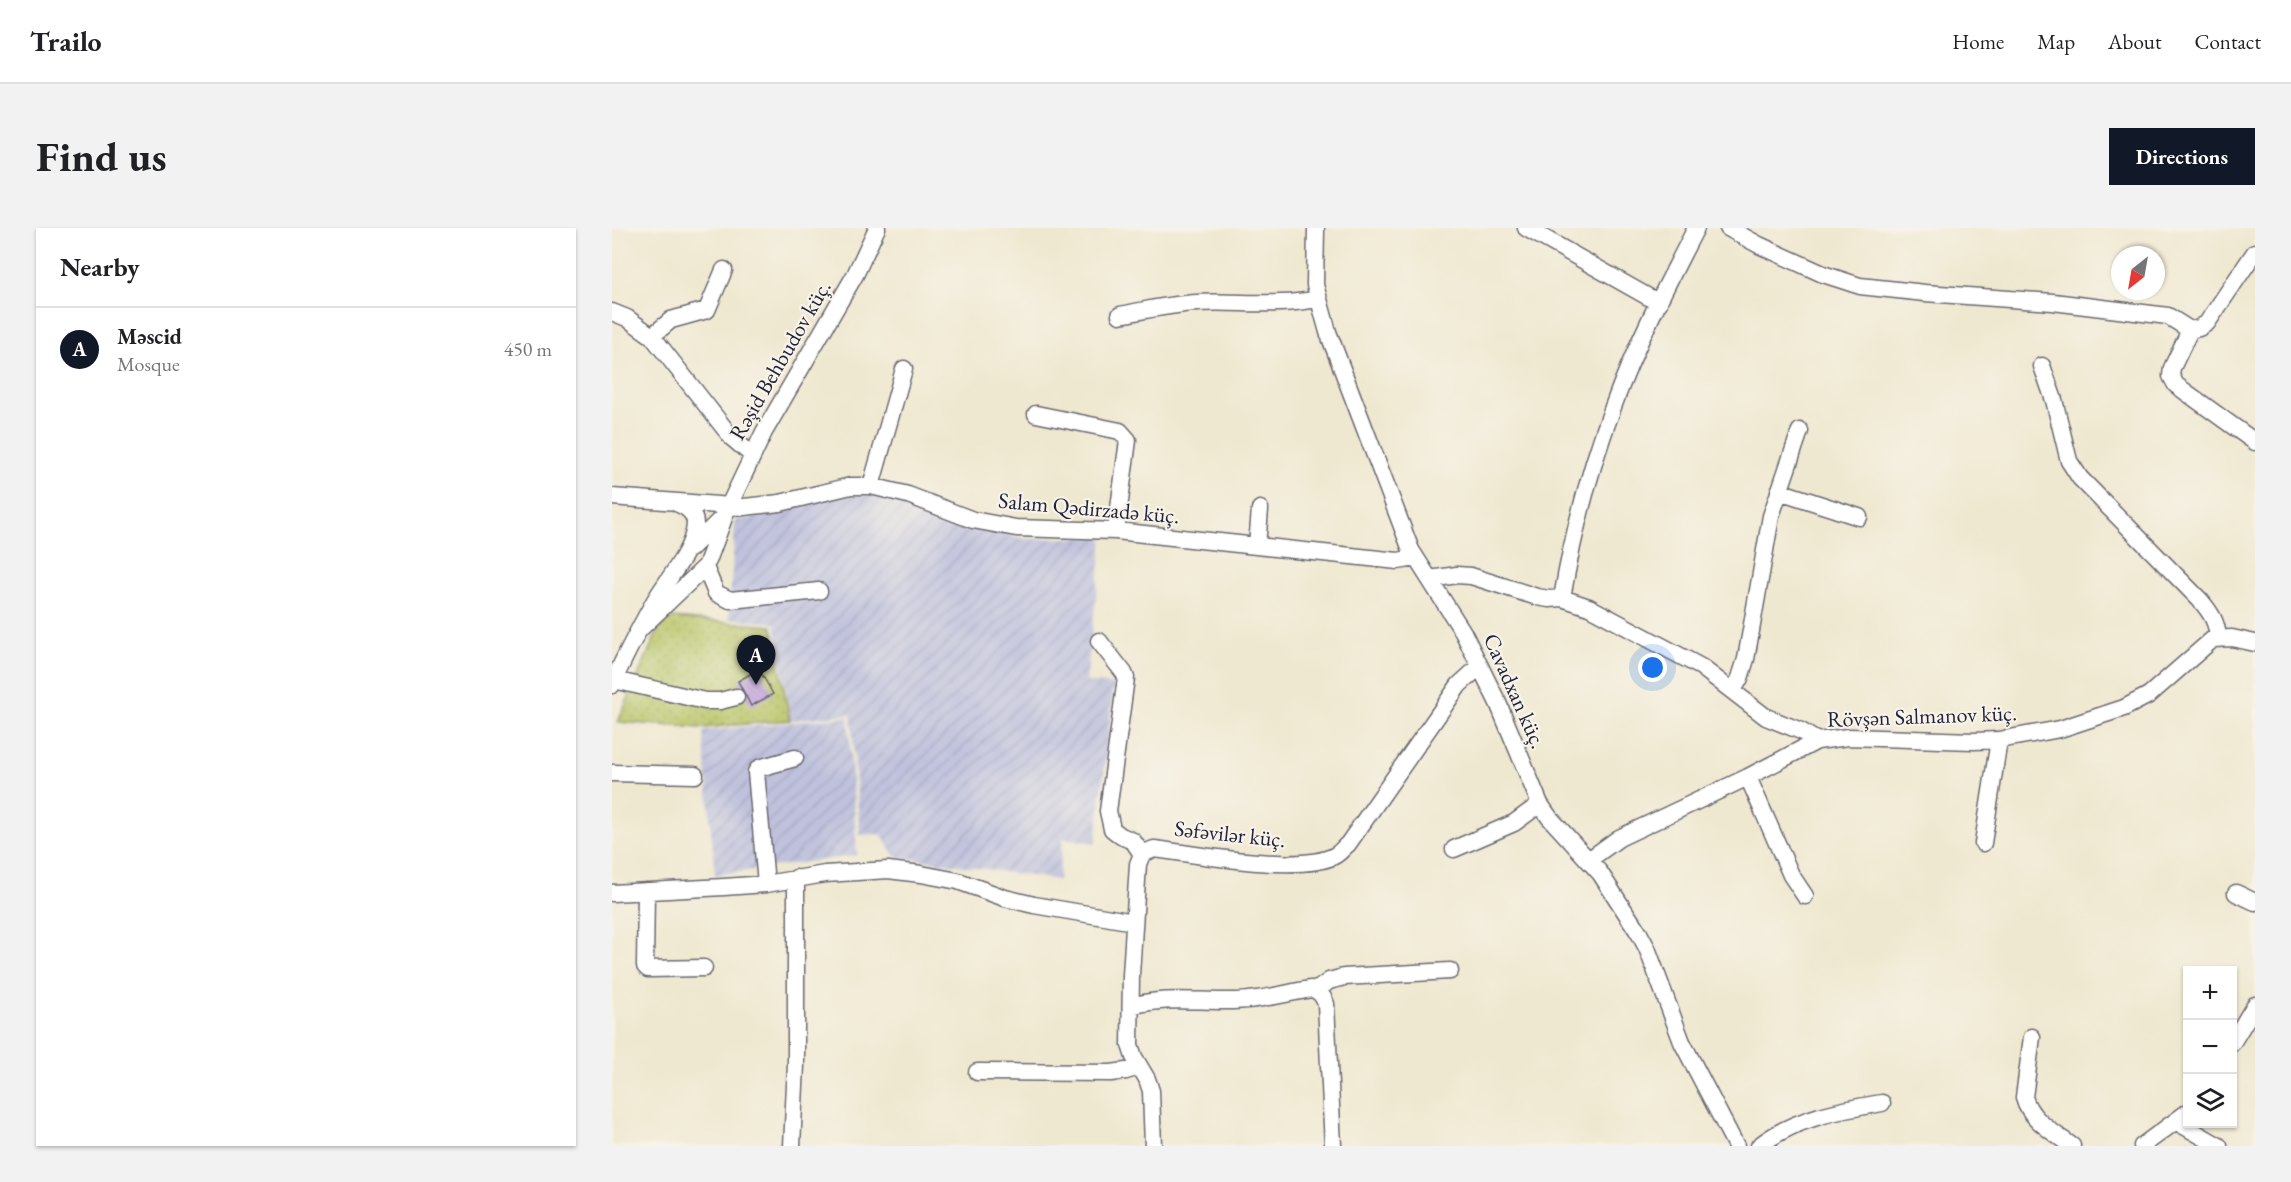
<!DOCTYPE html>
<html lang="en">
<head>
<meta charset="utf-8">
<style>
  body { margin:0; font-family:"EB Garamond",serif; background:#f2f2f2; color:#202124 }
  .controls { position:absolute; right:18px; bottom:18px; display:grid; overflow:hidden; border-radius:0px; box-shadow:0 2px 4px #0004 }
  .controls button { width:54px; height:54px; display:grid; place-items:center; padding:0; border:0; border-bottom:2px solid #e0e0e0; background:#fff; color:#202124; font:30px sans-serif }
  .compass { position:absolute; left:1499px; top:18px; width:54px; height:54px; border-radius:50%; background:#fff; box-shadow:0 2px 4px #0004; rotate:211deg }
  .you { position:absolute; left:1041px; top:440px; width:21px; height:21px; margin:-15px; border:4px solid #fff; border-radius:50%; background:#1a73e8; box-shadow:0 0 0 9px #1a73e833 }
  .badge { display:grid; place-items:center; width:39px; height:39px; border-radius:50%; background:#111827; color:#fff; font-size:20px; font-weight:700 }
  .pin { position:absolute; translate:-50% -50px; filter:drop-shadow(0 2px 3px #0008) }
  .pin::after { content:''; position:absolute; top:32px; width:21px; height:18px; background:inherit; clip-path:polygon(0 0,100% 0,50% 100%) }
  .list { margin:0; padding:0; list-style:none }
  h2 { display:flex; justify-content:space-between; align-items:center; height:78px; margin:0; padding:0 24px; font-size:26px }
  h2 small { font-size:20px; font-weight:400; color:#757577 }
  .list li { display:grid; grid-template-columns:39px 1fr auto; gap:18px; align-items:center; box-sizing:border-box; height:84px; padding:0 24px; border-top:2px solid #e0e0e0 }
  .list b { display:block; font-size:22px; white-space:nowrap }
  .list p { margin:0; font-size:20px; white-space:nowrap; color:#757577 }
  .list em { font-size:20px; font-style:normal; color:#757577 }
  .icon { flex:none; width:33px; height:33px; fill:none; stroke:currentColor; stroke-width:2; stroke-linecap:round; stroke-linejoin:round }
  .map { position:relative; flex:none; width:1643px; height:918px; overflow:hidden; border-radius:0px }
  header { display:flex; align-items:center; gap:36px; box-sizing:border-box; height:84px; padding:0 30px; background:#fff; border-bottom:2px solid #e0e0e0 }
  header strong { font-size:28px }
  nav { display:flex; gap:33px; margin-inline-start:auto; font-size:21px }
  .intro { display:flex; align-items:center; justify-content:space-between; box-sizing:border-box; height:144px; padding:0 36px }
  h1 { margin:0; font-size:42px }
  .button { padding:15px 27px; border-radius:0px; background:#111827; color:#fff; font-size:21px; font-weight:700 }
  main { display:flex; gap:36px; padding:0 36px }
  aside { flex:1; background:#fff; border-radius:0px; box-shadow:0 2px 4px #0004 }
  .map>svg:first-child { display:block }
  .industrial { fill:url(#industrial-furrows) }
  .park { fill:url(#park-dots); stroke:#6d7350; stroke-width:1.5 }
  .building { fill:url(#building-back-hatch) }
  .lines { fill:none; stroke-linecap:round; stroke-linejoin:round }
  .minor-casing { stroke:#6a676f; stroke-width:19 }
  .minor { stroke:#fff; stroke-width:16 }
  .labels { text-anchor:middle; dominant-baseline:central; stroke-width:4.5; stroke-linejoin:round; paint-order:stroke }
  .street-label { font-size:22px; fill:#22223b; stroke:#f7f3e8 }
</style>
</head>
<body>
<header>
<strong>Trailo</strong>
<nav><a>Home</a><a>Map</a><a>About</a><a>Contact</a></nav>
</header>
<div class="intro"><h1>Find us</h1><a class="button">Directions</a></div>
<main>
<aside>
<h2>Nearby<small></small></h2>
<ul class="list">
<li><span class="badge">A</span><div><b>Məscid</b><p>Mosque</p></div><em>450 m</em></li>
</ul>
</aside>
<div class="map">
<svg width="1643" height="918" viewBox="0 0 1643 918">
  <defs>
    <pattern id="industrial-furrows" width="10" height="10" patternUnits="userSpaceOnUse" patternTransform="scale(1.5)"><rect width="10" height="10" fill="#c0c2dd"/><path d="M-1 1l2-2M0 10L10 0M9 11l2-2" fill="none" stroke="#a5a6bf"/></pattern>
    <pattern id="park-dots" width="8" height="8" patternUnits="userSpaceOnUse" patternTransform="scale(1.5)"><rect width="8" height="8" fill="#b8c466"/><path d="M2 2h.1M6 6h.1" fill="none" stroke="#9ea859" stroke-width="1.8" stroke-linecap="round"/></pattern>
    <pattern id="building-back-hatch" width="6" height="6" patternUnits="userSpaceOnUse" patternTransform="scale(1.5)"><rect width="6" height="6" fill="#bb98e0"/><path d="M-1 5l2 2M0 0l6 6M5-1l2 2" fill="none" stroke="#987cb7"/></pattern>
  </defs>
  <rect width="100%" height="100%" fill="#f7f3e8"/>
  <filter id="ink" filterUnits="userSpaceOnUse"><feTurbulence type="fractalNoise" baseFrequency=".0167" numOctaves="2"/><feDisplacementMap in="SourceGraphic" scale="12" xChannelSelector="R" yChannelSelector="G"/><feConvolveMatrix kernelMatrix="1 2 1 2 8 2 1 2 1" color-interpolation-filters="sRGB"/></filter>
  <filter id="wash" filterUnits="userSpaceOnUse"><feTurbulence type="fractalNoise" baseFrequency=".008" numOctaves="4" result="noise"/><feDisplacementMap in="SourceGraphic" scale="24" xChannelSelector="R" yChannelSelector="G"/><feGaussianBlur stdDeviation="1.35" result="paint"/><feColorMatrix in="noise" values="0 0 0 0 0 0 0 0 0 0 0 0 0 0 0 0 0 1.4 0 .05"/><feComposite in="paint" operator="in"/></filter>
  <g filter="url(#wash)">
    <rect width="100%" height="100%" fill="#efe8d0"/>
    <path class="industrial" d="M258 266 280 270 349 296 413 311 491 309 474 454 502 457 484 615 451 610 446 652 283 628 269 606 248 607 239 486 179 492 163 395 117 391 123 293 230 268Z
      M236 489 245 627 103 647 91 503Z"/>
    <path class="park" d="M61 390 160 398 178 492 90 500 6 494 45 404 51 395Z"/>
    <g id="blocks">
      <path class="building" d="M147 441 161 466 139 478 126 453Z"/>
    </g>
  </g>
  <g filter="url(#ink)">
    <use href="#blocks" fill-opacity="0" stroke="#6a676f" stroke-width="1.5"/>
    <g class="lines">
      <g class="minor-casing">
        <path id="minor" d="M704 0 703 57 716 104 799 322 851 404 886 475 928 576 937 589 988 645 1027 705 1035 720 1070 814 1124 918
          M914 0 1047 75
          M1116 0 1147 17 1211 46 1248 58 1313 65 1441 74 1556 88 1578 102 1560 140 1559 148 1564 157 1643 214
          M112 42 95 82 59 92 40 108 120 210 140 227
          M0 84 15 90 40 108
          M508 87C534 82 559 76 586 75 626 73 666 79 706 71
          M1578 102 1587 100 1595 95 1643 24
          M1430 138 1442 172 1457 233 1468 250 1589 373C1599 385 1605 394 1606 410
          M424 186 508 203 516 212 504 303
          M259 258 292 141
          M1167 263 1247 289
          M0 269 132 279 168 275 239 258H259L296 267 361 292 404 300 504 303 786 333 804 330
          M113 286 152 204 243 47 265 0
          M645 318 648 281
          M78 321 113 287 96 333
          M818 351 845 347 859 348 925 369 937 371 950 370 977 379 1089 439 1154 489 1189 503 1205 513
          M950 370C961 306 978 240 1001 179 1023 118 1054 58 1084 0
          M28 401 93 339 104 365 118 372 207 363
          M487 413 512 445 514 450 496 583 500 601 509 608 521 613 530 626
          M2 452 93 473H108L124 469
          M0 457C12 429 27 401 42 374 55 351 82 322 83 296 83 283 72 278 62 274
          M1121 463 1128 450 1134 431 1159 288 1188 203
          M0 545 83 547
          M1136 549 1179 647 1193 668
          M1371 615 1387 512
          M842 621 902 595 928 576
          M978 631 1007 610 1136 549 1205 513 1236 509 1362 513 1387 512 1448 501 1512 480 1537 467 1601 411 1620 410 1643 415
          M154 656 144 544 147 540 183 530
          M34 663 33 738 36 741 92 740
          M0 665 112 659 154 656 213 646 276 642 309 646 346 653 393 670 422 677 522 694
          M1624 665 1643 674
          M705 762 717 753 732 749 838 743
          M519 778C553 768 586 774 621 773 647 773 674 765 699 761 708 763 711 768 714 776L721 918
          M1420 809 1412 869C1418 892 1441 904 1460 918
          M1620 815 1643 777
          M365 844 499 845 514 843 527 839
          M1565 894 1607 918
          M180 918 184 837V650
          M541 918 539 863 535 851 522 829 518 817 519 747 526 636 530 626 542 621C583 626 687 646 722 628 728 625 731 620 736 616L847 457 868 438
          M1147 918C1182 890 1228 882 1270 875
          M1530 918 1576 884"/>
      </g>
      <use href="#minor" class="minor"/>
    </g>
  </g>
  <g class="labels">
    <g class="street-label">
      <text transform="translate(168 132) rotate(-60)">Rəşid Behbudov küç.</text>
      <text transform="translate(477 280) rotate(5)">Salam Qədirzadə küç.</text>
      <text transform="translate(903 463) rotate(66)">Cavadxan küç.</text>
      <text transform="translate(1310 488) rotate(-2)">Rövşən Salmanov küç.</text>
      <text transform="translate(618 606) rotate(6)">Səfəvilər küç.</text>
    </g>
  </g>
</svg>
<div class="controls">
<button>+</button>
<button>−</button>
<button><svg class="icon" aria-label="layers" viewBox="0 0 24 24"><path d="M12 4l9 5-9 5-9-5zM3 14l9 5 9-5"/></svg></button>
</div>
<svg class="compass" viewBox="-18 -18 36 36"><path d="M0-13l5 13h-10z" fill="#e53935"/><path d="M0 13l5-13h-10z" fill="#757577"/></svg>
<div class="you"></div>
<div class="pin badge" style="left:144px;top:457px">A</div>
</div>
</main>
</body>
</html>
